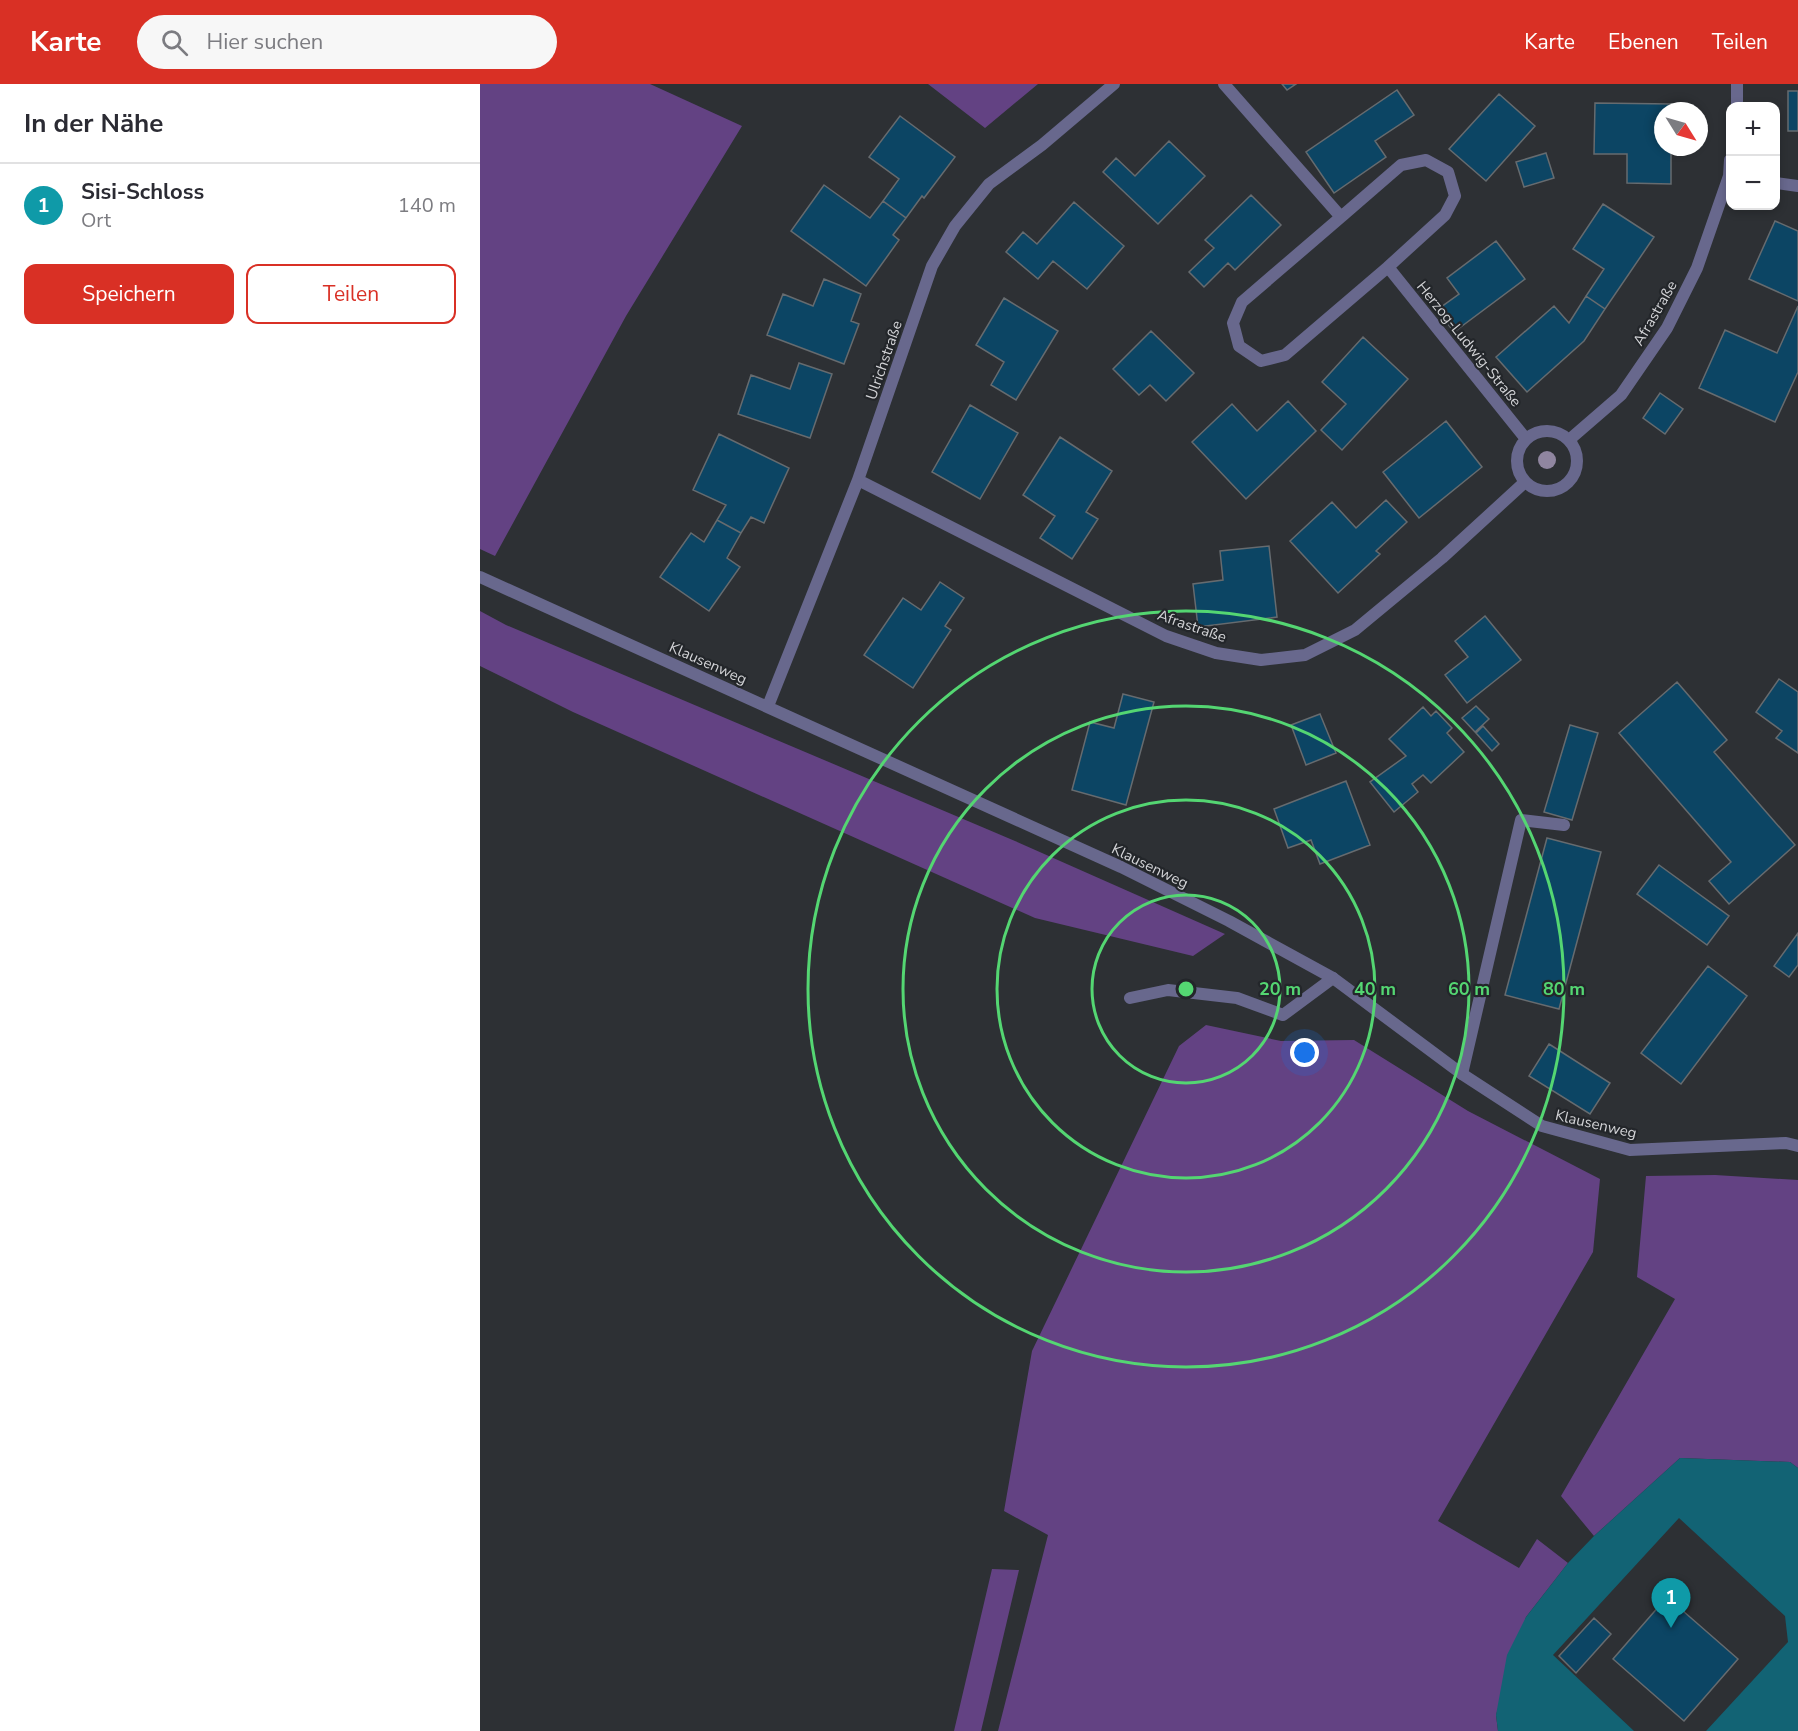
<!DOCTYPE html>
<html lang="de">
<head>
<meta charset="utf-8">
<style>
  body { margin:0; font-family:"Nunito Sans",sans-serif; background:#f7f7f7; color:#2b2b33 }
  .controls { position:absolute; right:18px; top:18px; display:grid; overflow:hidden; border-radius:12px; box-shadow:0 3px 9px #0003 }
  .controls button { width:54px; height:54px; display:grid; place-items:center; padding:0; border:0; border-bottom:2px solid #e1e1e2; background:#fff; color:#2b2b33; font:30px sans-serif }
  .compass { position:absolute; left:1174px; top:18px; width:54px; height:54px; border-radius:50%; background:#fff; box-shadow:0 3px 9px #0003; rotate:127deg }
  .you { position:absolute; left:825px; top:969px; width:21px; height:21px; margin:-15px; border:4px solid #fff; border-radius:50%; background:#1a73e8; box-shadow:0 0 0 9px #1a73e833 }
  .badge { display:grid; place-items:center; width:39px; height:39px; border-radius:50%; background:#d93025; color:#fff; font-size:20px; font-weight:700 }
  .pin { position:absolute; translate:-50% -50px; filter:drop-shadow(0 2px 3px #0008) }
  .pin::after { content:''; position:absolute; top:32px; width:21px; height:18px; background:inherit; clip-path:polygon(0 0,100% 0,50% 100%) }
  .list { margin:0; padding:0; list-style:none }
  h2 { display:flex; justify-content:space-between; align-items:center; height:78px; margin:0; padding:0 24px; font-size:26px }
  h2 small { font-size:20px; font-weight:400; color:#7c7c81 }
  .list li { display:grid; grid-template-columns:39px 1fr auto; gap:18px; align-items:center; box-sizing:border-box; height:84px; padding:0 24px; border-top:2px solid #e1e1e2 }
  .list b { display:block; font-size:22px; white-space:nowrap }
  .list p { margin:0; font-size:20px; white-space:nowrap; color:#7c7c81 }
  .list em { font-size:20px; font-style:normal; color:#7c7c81 }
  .actions { display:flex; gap:12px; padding:18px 24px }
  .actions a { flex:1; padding:14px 0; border:2px solid #d93025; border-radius:12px; text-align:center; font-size:21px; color:#d93025 }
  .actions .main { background:#d93025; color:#fff }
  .icon { flex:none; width:33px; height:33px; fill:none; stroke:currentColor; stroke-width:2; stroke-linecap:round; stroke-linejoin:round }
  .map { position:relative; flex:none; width:1318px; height:1647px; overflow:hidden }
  header { display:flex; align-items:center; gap:36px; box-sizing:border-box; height:84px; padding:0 30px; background:#d93025; color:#fff }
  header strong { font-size:28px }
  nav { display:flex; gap:33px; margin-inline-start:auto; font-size:21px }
  .search { width:420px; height:54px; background:#f7f7f7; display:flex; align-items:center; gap:15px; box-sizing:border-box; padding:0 21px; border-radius:33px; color:#7c7c81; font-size:22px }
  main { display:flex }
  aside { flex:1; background:#fff }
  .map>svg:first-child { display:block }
  .green { fill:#634283 }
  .water { fill:#126374 }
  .building { fill:#0c4564; stroke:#666b6f; stroke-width:1.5 }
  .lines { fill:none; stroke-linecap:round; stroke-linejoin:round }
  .service { stroke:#68688d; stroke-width:12 }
  .minor { stroke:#68688d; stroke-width:12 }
  .tree { fill:#9086a0 }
  .ring { fill:none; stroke:#54d672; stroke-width:3 }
  .labels { text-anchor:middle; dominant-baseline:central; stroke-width:4.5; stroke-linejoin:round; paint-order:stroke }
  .street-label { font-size:15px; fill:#d2d3d6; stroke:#23262a }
  .centre { fill:#54d672; stroke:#23262a; stroke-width:3 }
  .ring-label { font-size:18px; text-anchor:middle; font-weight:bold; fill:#54d672; stroke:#23262a; stroke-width:4.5; stroke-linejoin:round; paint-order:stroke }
</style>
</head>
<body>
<header>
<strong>Karte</strong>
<div class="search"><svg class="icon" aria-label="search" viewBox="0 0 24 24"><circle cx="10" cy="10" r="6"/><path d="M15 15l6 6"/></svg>Hier suchen</div>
<nav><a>Karte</a><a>Ebenen</a><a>Teilen</a></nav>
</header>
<main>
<aside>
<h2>In der Nähe<small></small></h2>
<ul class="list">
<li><span class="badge" style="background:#0f9aa8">1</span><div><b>Sisi-Schloss</b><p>Ort</p></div><em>140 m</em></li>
</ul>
<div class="actions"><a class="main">Speichern</a><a>Teilen</a></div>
</aside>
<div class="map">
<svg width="1318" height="1647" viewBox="0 0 1318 1647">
  <rect width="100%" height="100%" fill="#2d3034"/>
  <path class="green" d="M0 0H170L262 42 146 232 15 472 0 465Z
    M448 0H558L505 44Z
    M0 527 26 541 535 757 745 850 713 872 555 834 93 628 0 582Z
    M726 941 801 957 874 956 988 1027 1120 1095 1113 1168 958 1437 1039 1484 1057 1455 1088 1479 1046 1533 1016 1631 1018 1647H518L568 1451 524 1427 552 1267 699 962Z
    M1235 1091 1318 1096V1384L1310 1378 1200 1374 1114 1452 1081 1412 1195 1215 1157 1193 1166 1092Z
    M512 1485 539 1486 501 1647H474Z"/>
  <path class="water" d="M1200 1374 1310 1378 1318 1384V1647H1226L1308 1558 1305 1532 1199 1434 1073 1571 1154 1647H1018L1016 1631 1027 1571 1046 1533 1088 1479 1114 1452Z"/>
  <path class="building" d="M802 0H816L807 6Z
    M917 6 934 31 895 57 906 73 854 109 826 68Z
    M1308 7H1318V47H1308Z
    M1019 10 1055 42 1006 97 969 65Z
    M1115 19 1192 20V27H1183V63H1191V100L1147 99V70H1114Z
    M420 32 475 73 444 114 442 112 426 134 403 117 419 95 389 73Z
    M689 57 725 92 678 140 623 88 636 74 655 92Z
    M1066 69 1074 94 1044 103 1036 78Z
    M344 101 390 134 403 117 426 134 413 151 419 156 386 202 311 147Z
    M771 111 801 141 755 186 748 179 724 203 709 188 734 164 725 156Z
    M594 118 644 162 607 205 573 177 558 195 526 168 543 148 557 160Z
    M1123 120 1174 153 1125 225 1106 212 1124 185 1093 165Z
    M1295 137 1318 147V217L1269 195Z
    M1016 157 1045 195 974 248 957 226 979 210 967 194Z
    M344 195 381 210 371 237 379 240 364 280 287 251 303 210 333 222Z
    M1106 212 1125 225 1104 257 1047 308 1016 273 1074 222 1089 239Z
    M524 214 578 247 536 316 511 301 524 278 496 261Z
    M1318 222V288L1295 338 1219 304 1245 246 1297 269Z
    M671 247 714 289 686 317 670 301 659 311 633 285Z
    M883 253 928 295 862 366 841 346 866 320 842 298Z
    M319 279 352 290 330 354 258 330 271 291 310 305Z
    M1180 309 1203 325 1185 350 1163 334Z
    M808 317 836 347 766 415 712 358 752 320 777 347Z
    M490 321 538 349 500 415 452 388Z
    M966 337 1002 383 939 434 903 388Z
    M239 350 309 384 284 439 271 433 261 449 237 436 246 421 213 406Z
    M580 353 632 387 606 428 618 435 592 475 560 454 575 432 543 411Z
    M906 416 927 438 896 467 900 470 858 509 810 457 852 418 876 444Z
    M237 436 261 449 247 474 260 483 229 527 180 493 211 449 224 458Z
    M789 462 797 533 718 543 713 500 743 496 740 467Z
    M460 498 484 514 465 542 471 546 433 604 384 571 423 514 441 526Z
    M1005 532 1041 576 987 619 965 591 988 573 975 557Z
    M1299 595 1318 608V669L1296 654 1302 647 1276 628Z
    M1197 598 1247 656 1234 668 1315 761 1249 820 1229 797 1251 778 1139 649Z
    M643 610 674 618 646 721 592 706 610 638 634 644Z
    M996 622 1009 635 995 648 982 634Z
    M943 623 951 632 956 627 972 644 967 649 984 668 951 699 943 691 932 700 938 708 914 728 890 698 926 672 909 655Z
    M840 630 856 669 826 681 811 641Z
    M1090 641 1118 649 1092 736 1064 728Z
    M1003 642 1019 660 1012 667 996 649Z
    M866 697 890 761 840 780 831 756 808 764 794 725Z
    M1067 754 1121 768 1079 925 1025 911Z
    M1179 781 1249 832 1227 861 1157 810Z
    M1318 849V881L1309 893 1294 882Z
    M1228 882 1267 912 1201 1000 1161 969Z
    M1069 960 1130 999 1110 1030 1049 992Z
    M1187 1513 1258 1575 1204 1637 1133 1575Z
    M1114 1534 1131 1550 1096 1589 1079 1572Z"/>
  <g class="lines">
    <path class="service" d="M650 914 688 906 757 914 803 931 853 894
      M982 990 1041 736 1084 741"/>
    <path class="minor" d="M744 0 861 133 762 218 753 239 759 262 781 277 805 271 908 183
      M1257 22V0
      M1296 99 1318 102
      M861 133 921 81 946 76 968 88 975 112 965 131 908 183 1046 355
      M1037 377a30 30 0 1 1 60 0a30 30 0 1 1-60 0Z
      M1089 356 1141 311 1187 244 1217 184 1249 92 1250 76
      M378 396 686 552 736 569 781 576 825 571 875 546 962 474 1045 398
      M0 493 641 783 749 837 853 894 982 990 1062 1042 1150 1066 1306 1059 1318 1062
      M288 622 378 396 452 182 475 142 509 100 562 61 634 0"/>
  </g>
  <circle class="tree" cx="1067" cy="376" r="9"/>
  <g class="ring">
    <circle cx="706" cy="905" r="94"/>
    <circle cx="706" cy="905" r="189"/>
    <circle cx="706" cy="905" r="283"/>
    <circle cx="706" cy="905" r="378"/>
  </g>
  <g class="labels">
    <g class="street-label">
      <text transform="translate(1175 229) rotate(-60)">Afrastraße</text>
      <text transform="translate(989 260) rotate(51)">Herzog-Ludwig-Straße</text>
      <text transform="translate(404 276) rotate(-71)">Ulrichstraße</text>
      <text transform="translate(712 542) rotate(19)">Afrastraße</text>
      <text transform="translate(228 579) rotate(24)">Klausenweg</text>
      <text transform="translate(670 782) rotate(26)">Klausenweg</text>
      <text transform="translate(1116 1040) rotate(13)">Klausenweg</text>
    </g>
  </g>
  <circle cx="706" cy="905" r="9" class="centre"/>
  <g class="ring-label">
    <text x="800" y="911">20 m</text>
    <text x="895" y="911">40 m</text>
    <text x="989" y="911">60 m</text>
    <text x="1084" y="911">80 m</text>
  </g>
</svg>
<div class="controls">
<button>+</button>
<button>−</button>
</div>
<svg class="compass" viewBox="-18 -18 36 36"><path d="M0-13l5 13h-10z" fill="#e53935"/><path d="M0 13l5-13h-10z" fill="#7c7c81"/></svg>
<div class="you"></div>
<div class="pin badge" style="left:1191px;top:1544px;background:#0f9aa8">1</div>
</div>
</main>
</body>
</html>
